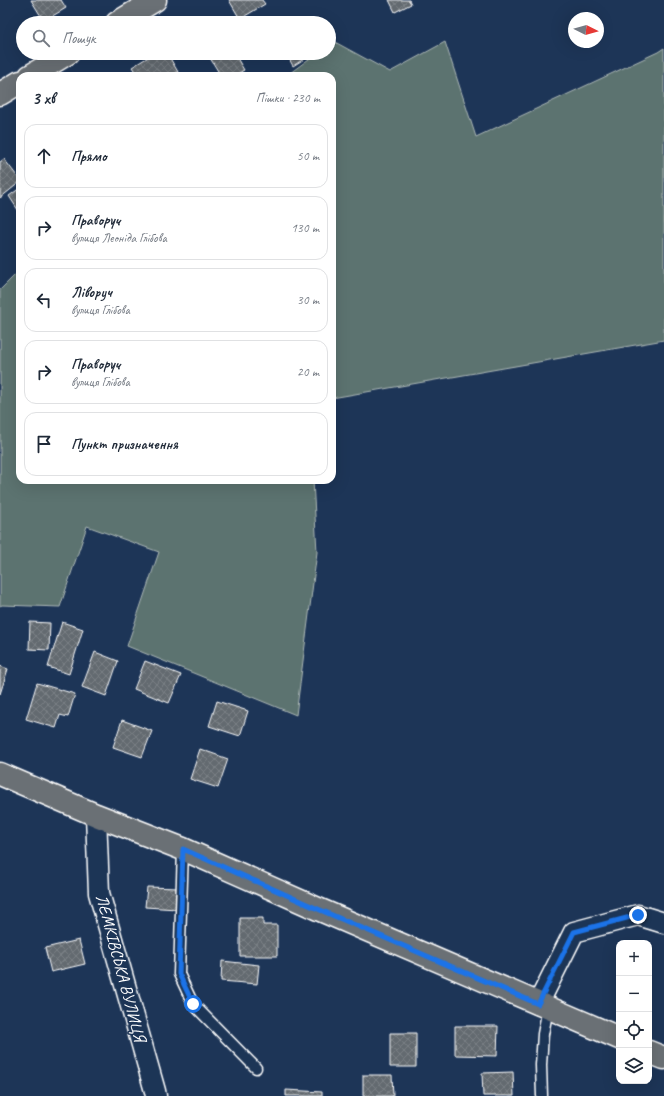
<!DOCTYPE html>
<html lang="uk">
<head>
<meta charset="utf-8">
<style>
  body { margin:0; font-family:Caveat,sans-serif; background:#f2f2f3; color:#1f2937 }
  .controls { position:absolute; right:12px; bottom:12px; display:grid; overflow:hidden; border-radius:8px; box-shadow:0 4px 16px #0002 }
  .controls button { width:36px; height:36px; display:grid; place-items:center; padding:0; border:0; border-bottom:1px solid #e0e1e3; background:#fff; color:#1f2937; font:20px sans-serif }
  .compass { position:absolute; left:568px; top:12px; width:36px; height:36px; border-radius:50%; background:#fff; box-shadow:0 4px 16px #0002; rotate:95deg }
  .stop { position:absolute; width:12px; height:12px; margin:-9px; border:3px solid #1a73e8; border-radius:50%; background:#fff }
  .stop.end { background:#1a73e8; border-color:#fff; box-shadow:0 1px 4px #0008 }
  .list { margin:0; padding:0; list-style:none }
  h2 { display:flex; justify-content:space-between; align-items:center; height:52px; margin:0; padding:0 16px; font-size:17px }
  h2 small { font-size:13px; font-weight:400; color:#747a83 }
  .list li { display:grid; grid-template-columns:26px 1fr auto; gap:12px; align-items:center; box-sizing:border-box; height:64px; margin:0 8px 8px; padding:0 8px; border:1px solid #e0e1e3; border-radius:12px }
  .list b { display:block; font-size:15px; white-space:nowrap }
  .list p { margin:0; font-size:13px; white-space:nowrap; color:#747a83 }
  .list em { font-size:13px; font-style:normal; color:#747a83 }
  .icon { flex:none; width:22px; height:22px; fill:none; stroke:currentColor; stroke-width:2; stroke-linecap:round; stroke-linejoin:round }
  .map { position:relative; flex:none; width:664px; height:1096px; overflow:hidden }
  .search { position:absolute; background:#fff; box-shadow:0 4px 16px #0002; left:16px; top:16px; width:320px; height:44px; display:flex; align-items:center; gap:10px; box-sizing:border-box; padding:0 14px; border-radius:22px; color:#747a83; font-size:15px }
  .panel { position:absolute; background:#fff; box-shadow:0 4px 16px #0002; left:16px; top:72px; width:320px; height:412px; border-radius:12px }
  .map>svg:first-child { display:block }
  .green { fill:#5c736f; stroke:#aeb9b7 }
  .building { fill:url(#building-cross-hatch); stroke:#fff }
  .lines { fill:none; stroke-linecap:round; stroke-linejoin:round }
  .service-casing { stroke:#fff; stroke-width:13 }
  .minor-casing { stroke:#fff; stroke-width:23 }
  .primary-casing { stroke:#fff; stroke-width:25 }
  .service { stroke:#1d3557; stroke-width:10 }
  .minor { stroke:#1d3557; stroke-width:20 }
  .primary { stroke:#6b7074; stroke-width:22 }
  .route { stroke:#1a73e8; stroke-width:5 }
  .labels { text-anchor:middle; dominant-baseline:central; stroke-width:3; stroke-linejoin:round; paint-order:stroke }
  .street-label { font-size:17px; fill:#fff; stroke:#1d3557 }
</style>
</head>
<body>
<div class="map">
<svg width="664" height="1096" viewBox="0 0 664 1096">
  <defs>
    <pattern id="building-cross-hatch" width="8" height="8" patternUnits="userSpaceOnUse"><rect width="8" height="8" fill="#636a6f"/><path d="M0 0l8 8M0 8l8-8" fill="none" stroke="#7a8085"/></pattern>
  </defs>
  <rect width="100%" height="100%" fill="#1d3557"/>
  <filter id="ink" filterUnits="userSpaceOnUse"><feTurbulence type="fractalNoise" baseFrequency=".025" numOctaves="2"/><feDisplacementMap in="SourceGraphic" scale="8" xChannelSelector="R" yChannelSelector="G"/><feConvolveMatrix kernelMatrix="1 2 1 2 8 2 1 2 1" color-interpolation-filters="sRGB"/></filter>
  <g filter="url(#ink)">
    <path class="green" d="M333 41 390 72 445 42 476 137 658 52 664 48V340L332 398V76H286L317 53H329V44Z
      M20 270V480H313L317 552 296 715 127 646 159 552 87 526 60 607 2 605 0 606V290Z"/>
    <path class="building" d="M31 0H61L66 8 44 21Z
      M229 0H262L265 4 240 19Z
      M389 0H409L411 4 395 12Z
      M155 53H167L178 72 171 76H138L132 67Z
      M207 53H234L244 70 234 76H221Z
      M286 53H307L309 56 293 66Z
      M4 159 20 180V182L0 198V162Z
      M20 188V213L9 196Z
      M30 622 50 623 49 650 29 649Z
      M62 622 83 629 69 674 48 667Z
      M95 652 118 661 106 696 82 687Z
      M145 661 181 675 169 703 134 689Z
      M0 666 8 669 0 694Z
      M37 683 75 694 68 717 60 715 56 728 26 719Z
      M217 701 248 711 240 736 209 726Z
      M122 720 152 731 142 757 113 747Z
      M200 749 228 759 218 788 190 779Z
      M147 887 178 888 177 909 145 907Z
      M240 918H263V925H277V956H240Z
      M79 940 85 964 51 972 45 948Z
      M222 961 259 965 257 984 221 981Z
      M455 1026H498L497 1056 455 1055Z
      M390 1033H416V1067H390Z
      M513 1072 514 1096H483L482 1073Z
      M363 1075H392L393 1096H363Z
      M286 1090 322 1092V1096H286Z"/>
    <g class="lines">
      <g class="service-casing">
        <path id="service" d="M183 849 179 974 193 1004 256 1068
          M542 1096 541 1065 543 1034 548 1008"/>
      </g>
      <g class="minor-casing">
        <path id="minor" d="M96 815 99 893 155 1091 156 1096
          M538 1004 574 932 638 915 664 923"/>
      </g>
      <g class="primary-casing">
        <path id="primary" d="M117 23 155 0
          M30 76 68 53
          M0 94 20 82
          M0 774 96 815 183 849 318 909 619 1038
          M649 1052 664 1058"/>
      </g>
      <use href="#service" class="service"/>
      <use href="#minor" class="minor"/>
      <use href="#primary" class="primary"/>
    </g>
  </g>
  <g class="lines" filter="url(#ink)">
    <path class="route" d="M193 1004 179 974 183 849 318 909 538 1004 574 932 638 915"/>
  </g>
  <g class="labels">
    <g class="street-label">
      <text transform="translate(121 968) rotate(75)">ЛЕМКІВСЬКА ВУЛИЦЯ</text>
    </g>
  </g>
</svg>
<div class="controls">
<button>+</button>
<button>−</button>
<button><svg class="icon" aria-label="locate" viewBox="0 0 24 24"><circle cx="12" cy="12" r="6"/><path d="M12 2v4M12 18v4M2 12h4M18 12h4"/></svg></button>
<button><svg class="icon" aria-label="layers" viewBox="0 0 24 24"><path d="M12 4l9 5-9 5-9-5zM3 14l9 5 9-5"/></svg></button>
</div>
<svg class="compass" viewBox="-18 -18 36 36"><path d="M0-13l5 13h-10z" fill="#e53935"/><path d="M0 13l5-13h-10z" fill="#747a83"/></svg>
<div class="stop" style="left:193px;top:1004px"></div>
<div class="stop end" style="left:638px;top:915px"></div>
<div class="search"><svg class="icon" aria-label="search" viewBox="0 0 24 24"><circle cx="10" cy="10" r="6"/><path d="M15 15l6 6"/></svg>Пошук</div>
<section class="panel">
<h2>3 хв<small>Пішки · 230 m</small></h2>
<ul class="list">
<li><svg class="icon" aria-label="ahead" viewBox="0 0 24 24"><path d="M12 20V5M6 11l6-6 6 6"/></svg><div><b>Прямо</b></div><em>50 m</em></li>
<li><svg class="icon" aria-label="right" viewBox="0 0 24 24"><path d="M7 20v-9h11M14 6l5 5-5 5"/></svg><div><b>Праворуч</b><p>вулиця Леоніда Глібова</p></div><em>130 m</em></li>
<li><svg class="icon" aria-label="left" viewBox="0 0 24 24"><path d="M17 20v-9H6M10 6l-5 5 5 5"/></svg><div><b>Ліворуч</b><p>вулиця Глібова</p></div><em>30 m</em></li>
<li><svg class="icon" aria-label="right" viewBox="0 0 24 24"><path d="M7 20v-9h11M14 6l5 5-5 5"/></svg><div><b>Праворуч</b><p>вулиця Глібова</p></div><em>20 m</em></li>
<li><svg class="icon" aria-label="arrive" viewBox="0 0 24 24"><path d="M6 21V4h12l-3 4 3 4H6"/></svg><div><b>Пункт призначення</b></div></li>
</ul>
</section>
</div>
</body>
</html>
